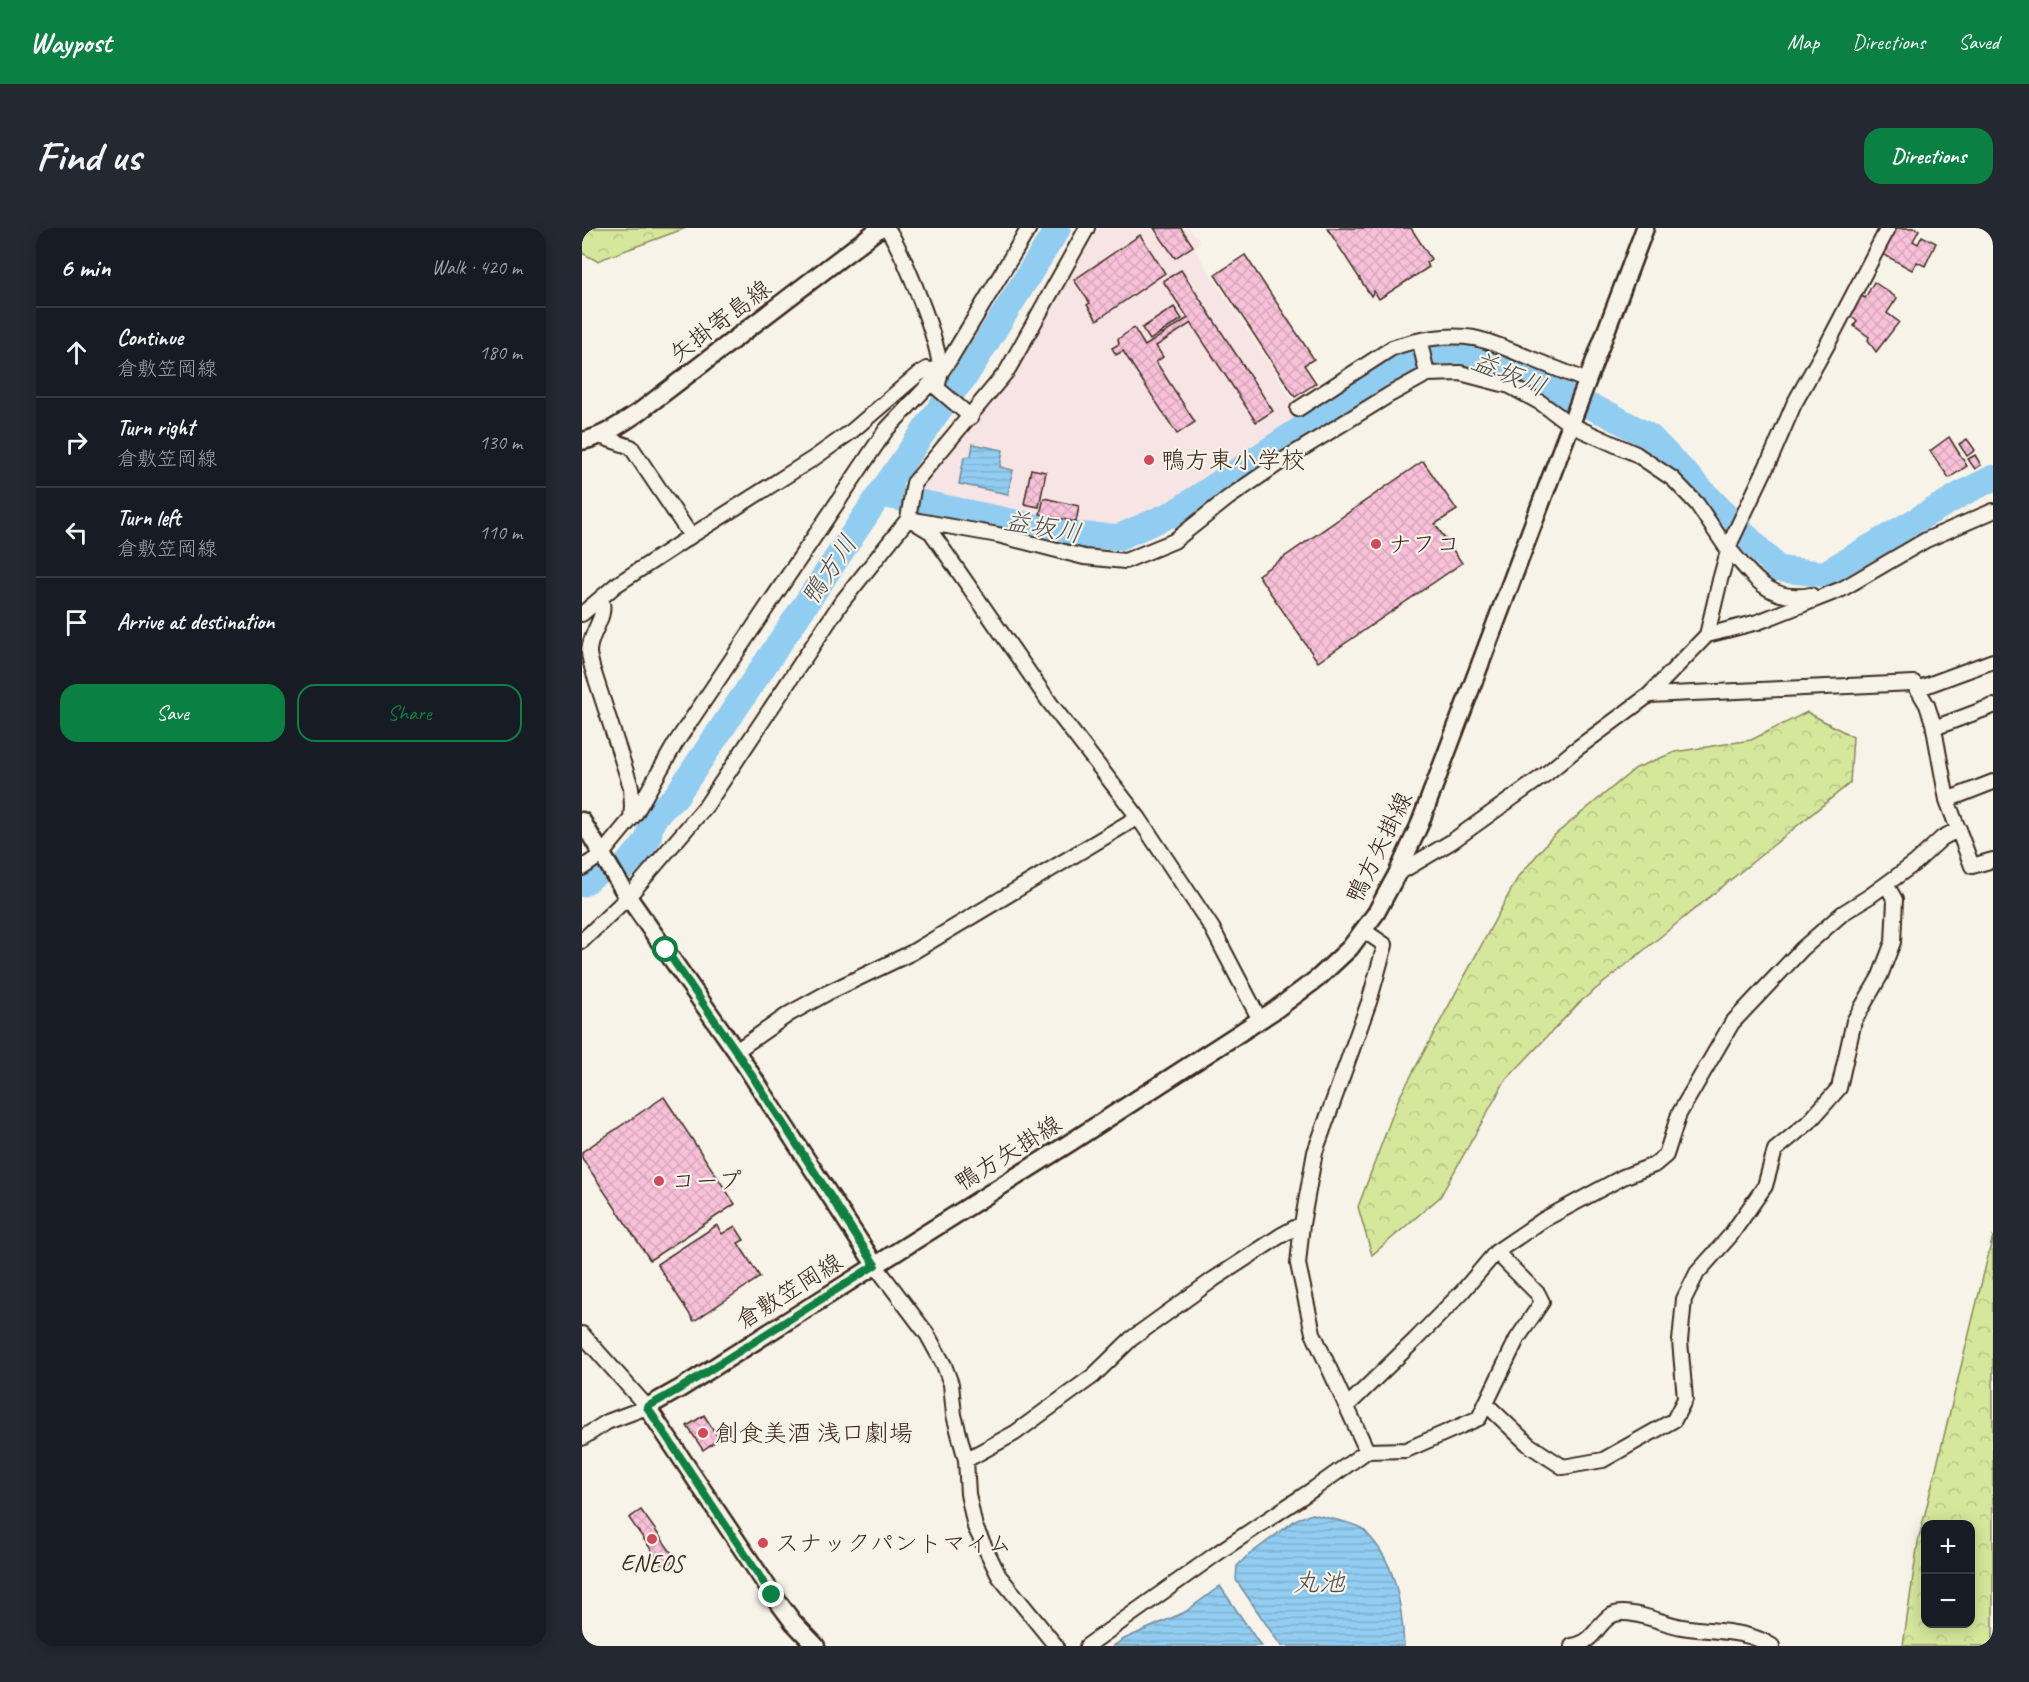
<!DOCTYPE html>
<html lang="en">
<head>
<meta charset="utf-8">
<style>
  body { margin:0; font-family:Caveat,"Klee One",sans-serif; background:#242831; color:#f1f3f6 }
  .controls { position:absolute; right:18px; bottom:18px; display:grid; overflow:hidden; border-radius:12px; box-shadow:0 3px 15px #0003 }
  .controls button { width:54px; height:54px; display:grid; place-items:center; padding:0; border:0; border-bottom:2px solid #363941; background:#171b24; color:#f1f3f6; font:30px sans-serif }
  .stop { position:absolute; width:18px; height:18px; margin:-14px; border:4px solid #0b8043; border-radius:50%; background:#fff }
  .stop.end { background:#0b8043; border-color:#fff; box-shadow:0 2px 6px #0008 }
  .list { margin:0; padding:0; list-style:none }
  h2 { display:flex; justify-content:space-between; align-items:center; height:78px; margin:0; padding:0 24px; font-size:26px }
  h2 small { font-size:20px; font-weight:400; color:#9ea1a6 }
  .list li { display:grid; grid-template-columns:39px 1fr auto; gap:18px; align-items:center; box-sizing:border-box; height:90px; padding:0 24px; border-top:2px solid #363941 }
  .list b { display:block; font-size:22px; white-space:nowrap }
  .list p { margin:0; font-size:20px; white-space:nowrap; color:#9ea1a6 }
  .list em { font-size:20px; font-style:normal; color:#9ea1a6 }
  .actions { display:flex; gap:12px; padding:18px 24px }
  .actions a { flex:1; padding:14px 0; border:2px solid #0b8043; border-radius:18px; text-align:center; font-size:21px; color:#0b8043 }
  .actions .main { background:#0b8043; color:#fff }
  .icon { flex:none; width:33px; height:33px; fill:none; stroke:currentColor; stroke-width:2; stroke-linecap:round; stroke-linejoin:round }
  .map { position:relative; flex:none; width:1411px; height:1418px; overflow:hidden; border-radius:18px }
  header { display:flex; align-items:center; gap:36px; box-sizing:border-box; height:84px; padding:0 30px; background:#0b8043; color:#fff }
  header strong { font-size:28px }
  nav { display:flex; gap:33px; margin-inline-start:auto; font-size:21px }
  .intro { display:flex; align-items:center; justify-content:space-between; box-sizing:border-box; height:144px; padding:0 36px }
  h1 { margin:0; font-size:42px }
  .button { padding:15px 27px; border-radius:18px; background:#0b8043; color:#fff; font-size:21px; font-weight:700 }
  main { display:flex; gap:36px; padding:0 36px }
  aside { flex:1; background:#171b24; border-radius:18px; box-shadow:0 3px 15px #0003 }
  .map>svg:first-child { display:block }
  .built { fill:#f7e4e4 }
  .forest { fill:url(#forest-crowns); stroke:#88885c; stroke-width:1.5; fill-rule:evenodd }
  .water { fill:url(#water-rules); stroke:#6f8b9d; stroke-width:1.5 }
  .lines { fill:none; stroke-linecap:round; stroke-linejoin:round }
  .river { stroke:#91ccf1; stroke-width:26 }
  .building { fill:url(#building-cross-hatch); stroke:#3b2a1e; stroke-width:1.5 }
  .minor-casing { stroke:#3b2a1e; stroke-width:18 }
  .major-casing { stroke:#3b2a1e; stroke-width:21 }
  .minor { stroke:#f7f3e8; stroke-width:14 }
  .major { stroke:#f7f3e8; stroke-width:16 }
  .route { stroke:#0b8043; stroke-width:8 }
  .poi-dot { fill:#d1495b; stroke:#f7f3e8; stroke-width:2 }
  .labels { text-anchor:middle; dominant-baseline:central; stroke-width:4.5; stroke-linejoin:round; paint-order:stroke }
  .street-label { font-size:24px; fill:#3b2a1e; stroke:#f7f3e8 }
  .poi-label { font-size:24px; fill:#3b2a1e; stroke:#f7f3e8; text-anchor:start }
  .water-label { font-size:26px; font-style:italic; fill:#505253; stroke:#f7f3e8 }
</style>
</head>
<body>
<header>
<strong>Waypost</strong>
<nav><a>Map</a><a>Directions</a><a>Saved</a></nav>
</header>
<div class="intro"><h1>Find us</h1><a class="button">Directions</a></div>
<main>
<aside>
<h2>6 min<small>Walk · 420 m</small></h2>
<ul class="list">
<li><svg class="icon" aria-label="ahead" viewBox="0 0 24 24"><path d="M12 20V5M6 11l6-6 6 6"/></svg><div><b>Continue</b><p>倉敷笠岡線</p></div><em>180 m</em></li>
<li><svg class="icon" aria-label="right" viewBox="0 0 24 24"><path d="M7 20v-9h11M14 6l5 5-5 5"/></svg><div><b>Turn right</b><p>倉敷笠岡線</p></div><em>130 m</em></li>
<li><svg class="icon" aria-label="left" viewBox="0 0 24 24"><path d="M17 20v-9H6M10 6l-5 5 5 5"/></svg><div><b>Turn left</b><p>倉敷笠岡線</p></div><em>110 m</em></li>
<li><svg class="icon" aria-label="arrive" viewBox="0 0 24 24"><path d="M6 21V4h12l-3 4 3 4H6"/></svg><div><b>Arrive at destination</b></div></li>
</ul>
<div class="actions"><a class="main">Save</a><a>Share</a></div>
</aside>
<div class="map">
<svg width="1411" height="1418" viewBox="0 0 1411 1418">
  <defs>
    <pattern id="forest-crowns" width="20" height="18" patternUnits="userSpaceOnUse" patternTransform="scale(1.5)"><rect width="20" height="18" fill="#d5e79b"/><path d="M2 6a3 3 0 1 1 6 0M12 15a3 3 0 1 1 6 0" fill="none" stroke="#b8c685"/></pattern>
    <pattern id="water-rules" width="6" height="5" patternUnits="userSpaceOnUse" patternTransform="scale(1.5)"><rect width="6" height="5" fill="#91ccf1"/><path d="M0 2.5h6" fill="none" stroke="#7eafce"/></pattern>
    <pattern id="building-cross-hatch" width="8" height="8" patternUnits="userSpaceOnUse" patternTransform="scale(1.5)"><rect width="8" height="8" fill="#f8c1d9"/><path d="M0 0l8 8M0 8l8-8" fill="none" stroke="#d6a6ba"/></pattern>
  </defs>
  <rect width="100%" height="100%" fill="#f7f3e8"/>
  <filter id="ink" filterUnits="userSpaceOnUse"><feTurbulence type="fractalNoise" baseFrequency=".0167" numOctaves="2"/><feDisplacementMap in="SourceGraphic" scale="12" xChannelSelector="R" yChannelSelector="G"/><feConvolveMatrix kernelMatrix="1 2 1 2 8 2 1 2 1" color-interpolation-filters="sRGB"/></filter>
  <g filter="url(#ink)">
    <path class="built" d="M517 0H607L618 13 612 21 722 189 548 308 476 301 339 264 341 258 397 192 428 150Z"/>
    <path class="forest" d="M0 0H104L15 33 0 25Z
      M1225 484 1271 509 1268 555 998 774 923 853 858 969 790 1027 776 979 816 872 935 651 969 610 1054 540 1093 524 1169 512Z
      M1411 1008V1418H1321L1336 1314ZM1344 1296H1388V1396H1344Z"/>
    <path class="water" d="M391 216 421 222 418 239 431 242 426 266 377 256 382 229 389 228Z
      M730 1286C744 1290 767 1293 779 1300 783 1302 786 1307 789 1310 815 1339 820 1380 822 1418H699L654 1352 655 1338 664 1329 715 1291Z
      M638 1358 679 1418H531L542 1411 603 1384Z"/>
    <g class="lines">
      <path class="river" d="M298 266 493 307 537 309 592 285 811 140 833 131 873 125 901 133 1028 187 1068 209 1196 341 1242 346 1381 265 1411 250
        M0 656 21 640 38 643 60 620 66 611 69 597 74 587 94 568 298 266 366 169 382 150 476 0"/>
    </g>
    <path class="building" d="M572 0H599L611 18 593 30Z
      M745 0H829L849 31 844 35 847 39 797 71 792 63 789 68Z
      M1313 0H1334L1337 2 1331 13 1336 16 1340 8 1354 15 1343 38 1335 34 1330 42 1299 25Z
      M558 7 583 45 515 92 505 77 508 75 492 52Z
      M663 27 732 131 722 137 734 155 713 169 633 47Z
      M599 42 691 183 674 194 609 95 574 118 581 129 574 134 613 194 595 206 541 123 534 127 530 120 537 116 536 111 552 100 563 118 606 90 581 53Z
      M1292 54 1315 70 1305 85 1317 94 1294 124 1286 112 1287 109 1272 98 1275 93 1268 88 1276 66 1283 70Z
      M592 79 600 91 568 112 560 100Z
      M1367 209 1385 238 1367 250 1348 223Z
      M1385 211 1393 222 1385 228 1377 216Z
      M1393 227 1399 237 1393 241 1386 231Z
      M841 233 875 282 853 296 880 335 736 434 676 347Z
      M449 241 464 244 457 279 442 276Z
      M462 270 497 278 494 294 458 286Z
      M82 869 153 976 68 1032 0 930V924Z
      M135 997 140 1006 153 998 162 1012 156 1015 178 1049 112 1093 75 1036Z
      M122 1187 137 1211 121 1222 105 1198Z
      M59 1282 94 1331 82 1340 47 1290Z"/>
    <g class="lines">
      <g class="minor-casing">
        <path id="minor" d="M305 0C321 24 360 118 358 146 358 150 356 155 355 160L389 189
          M838 114 845 146
          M716 181 810 120C835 111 866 106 892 110 911 114 928 122 945 129 965 137 985 145 1006 153
          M17 208 49 219 109 308
          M326 291 416 307 502 329 543 333 592 313 646 270 700 233 807 167 845 146 878 145 928 158 959 175 989 197 1054 226 1091 251 1115 276 1146 322
          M334 295 349 304 468 475 556 589 630 700 678 792
          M1146 320C1171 348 1187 375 1229 367
          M19 371C26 389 7 405 7 424 7 428 9 434 10 439L49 559 50 579 49 590
          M0 386 34 357 109 308 232 230 270 203 335 147 345 141 359 144
          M1125 407 1176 394 1260 361 1344 312 1411 283
          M1335 461 1411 433
          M1067 467 1332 455 1345 477 1351 495 1365 572 1390 638 1411 632
          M1352 500 1411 478
          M1365 572 1411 554
          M0 640 19 627 53 586 93 516 304 202 359 144 368 131 447 0
          M815 646 869 614 964 546 993 522 1067 467 1125 407 1138 352 1149 313 1191 225 1212 176 1245 117 1306 0
          M781 702 803 717 787 774 733 924 720 996 716 1036 731 1105 785 1223
          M0 713 46 669 124 578 259 375 326 291 332 255 425 143 505 0
          M154 823 207 786 245 765 329 725 556 589
          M293 1037 345 1106 362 1137 369 1156 372 1187 384 1232 386 1266 393 1299 417 1348 474 1418
          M0 1106 65 1179 25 1194 0 1210
          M904 1176 947 1217 981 1239 1021 1232 1092 1192 1103 1171 1098 1113 1102 1071 1115 1045 1148 1008 1183 958 1193 922 1227 894 1257 860 1272 793 1298 748 1311 714 1313 672 1304 656
          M765 1178 833 1112 880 1064 914 1024 961 992 1041 949 1072 937 1084 927 1097 886 1150 795 1220 721 1261 685 1288 668 1333 635 1360 610 1377 601
          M384 1232 433 1205 511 1148 549 1111 632 1051 698 1008 720 996
          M505 1418 637 1324 733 1260 785 1223 824 1222 897 1190 935 1111 960 1074 956 1066 914 1024
          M990 1418C1015 1414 1016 1391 1033 1386 1050 1381 1082 1396 1100 1399 1130 1404 1163 1401 1190 1418"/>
      </g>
      <g class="major-casing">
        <path id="major" d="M0 213C21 209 39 196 57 184L298 0
          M0 593 42 663 154 823 293 1037
          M234 1418 211 1394 191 1367 65 1179 99 1160 489 914 693 782 736 750 768 720 794 685 815 646 837 598 1063 0"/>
      </g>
      <use href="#minor" class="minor"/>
      <use href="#major" class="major"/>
    </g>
  </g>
  <g class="lines" filter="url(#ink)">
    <path class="route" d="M84 722 154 823 293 1037 99 1160 65 1179 190 1367"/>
  </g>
  <g class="poi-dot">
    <circle cx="567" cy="232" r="6"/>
    <circle cx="794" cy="316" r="6"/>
    <circle cx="77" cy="953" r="6"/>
    <circle cx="121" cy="1205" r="6"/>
    <circle cx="70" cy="1311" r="6"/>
    <circle cx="181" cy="1315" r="6"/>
  </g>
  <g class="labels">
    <g class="street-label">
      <text transform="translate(138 93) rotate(-37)">矢掛寄島線</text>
      <text transform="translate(797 619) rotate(-64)">鴨方矢掛線</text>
      <text transform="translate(426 925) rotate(-32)">鴨方矢掛線</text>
      <text transform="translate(207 1063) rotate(-32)">倉敷笠岡線</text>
    </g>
    <g class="poi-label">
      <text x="579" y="232">鴨方東小学校</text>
      <text x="806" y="316">ナフコ</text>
      <text x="89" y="953">コープ</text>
      <text x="133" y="1205">創食美酒 浅口劇場</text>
      <text x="193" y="1315">スナックパントマイム</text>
      <text x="70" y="1335" text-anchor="middle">ENEOS</text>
    </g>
    <g class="water-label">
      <text transform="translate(927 146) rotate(22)">益坂川</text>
      <text transform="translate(461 299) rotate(10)">益坂川</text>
      <text transform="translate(247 342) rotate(-56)">鴨方川</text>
      <text x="737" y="1354">丸池</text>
    </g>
  </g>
</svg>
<div class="controls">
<button>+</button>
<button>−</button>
</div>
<div class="stop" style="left:84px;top:722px"></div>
<div class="stop end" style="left:190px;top:1367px"></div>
</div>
</main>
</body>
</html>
